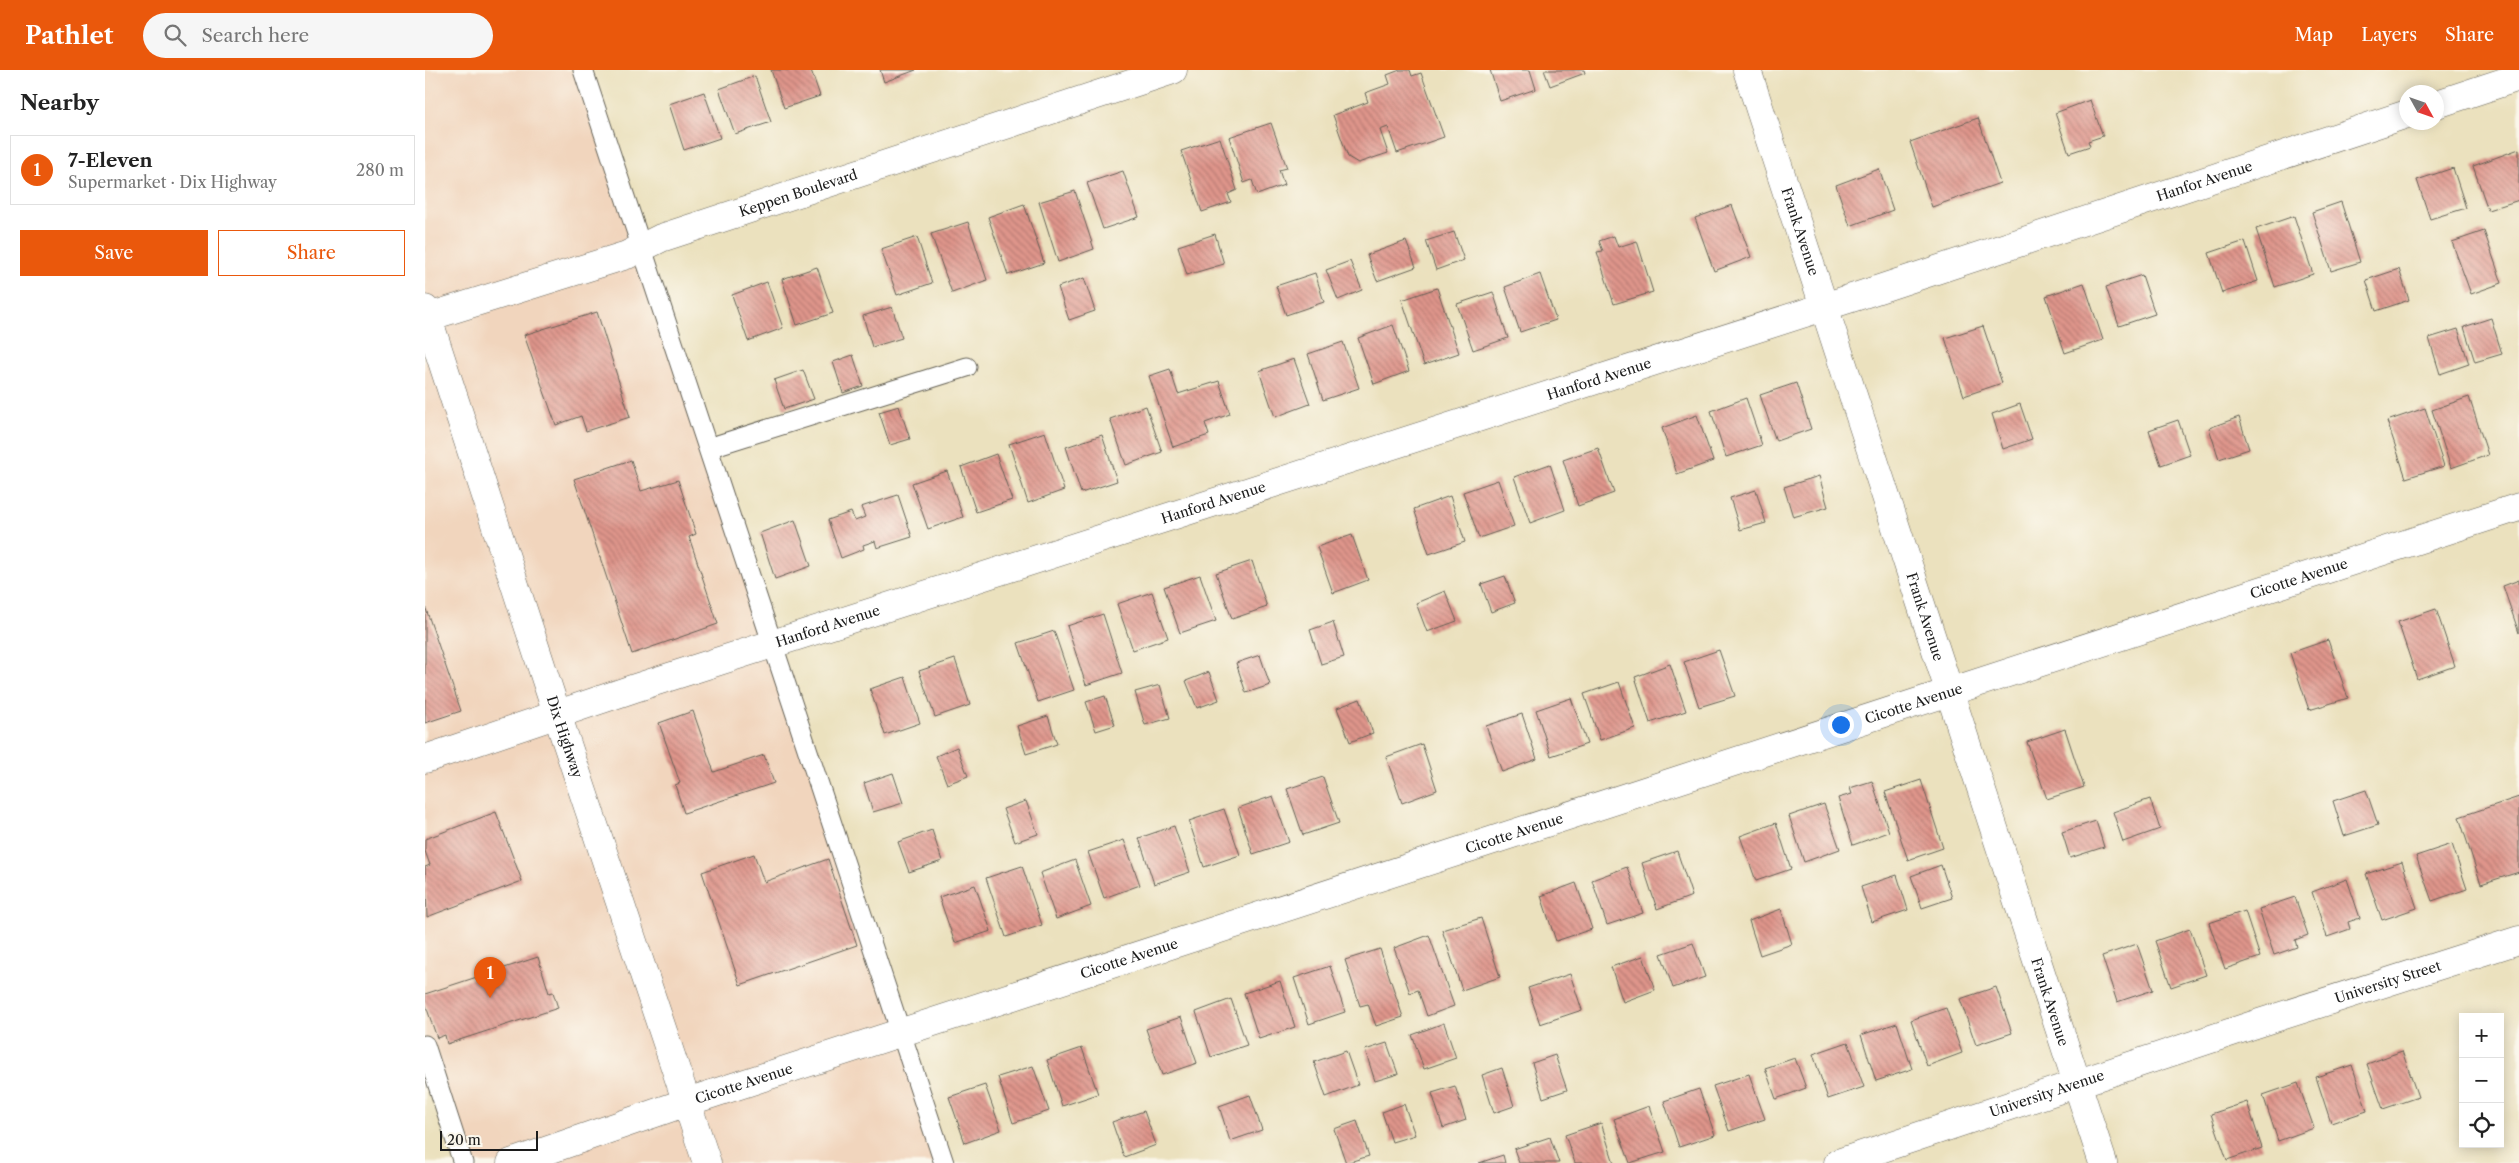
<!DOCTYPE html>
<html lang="en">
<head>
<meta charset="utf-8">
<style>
  body { margin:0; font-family:"Libre Caslon Text",serif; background:#f6f6f6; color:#222 }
  .controls { position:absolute; right:15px; bottom:15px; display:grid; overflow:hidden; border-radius:0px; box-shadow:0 2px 12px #0003 }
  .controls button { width:45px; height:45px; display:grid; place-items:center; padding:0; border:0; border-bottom:1px solid #e0e0e0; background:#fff; color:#222; font:25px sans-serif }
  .compass { position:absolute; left:1974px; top:15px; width:45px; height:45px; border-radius:50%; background:#fff; box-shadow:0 2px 12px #0003; rotate:130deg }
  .scale { position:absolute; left:15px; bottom:12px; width:98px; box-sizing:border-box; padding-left:5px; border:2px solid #1c1c1c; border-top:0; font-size:14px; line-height:18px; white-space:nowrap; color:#1c1c1c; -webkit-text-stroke:4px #fbf7ec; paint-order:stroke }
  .you { position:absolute; left:1415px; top:654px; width:18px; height:18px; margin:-12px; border:4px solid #fff; border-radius:50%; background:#1a73e8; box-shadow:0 0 0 8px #1a73e833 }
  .badge { display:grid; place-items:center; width:32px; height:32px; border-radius:50%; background:#ea580c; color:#fff; font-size:16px; font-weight:700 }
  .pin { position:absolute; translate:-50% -41px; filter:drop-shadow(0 1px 2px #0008) }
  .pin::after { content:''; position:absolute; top:26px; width:18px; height:15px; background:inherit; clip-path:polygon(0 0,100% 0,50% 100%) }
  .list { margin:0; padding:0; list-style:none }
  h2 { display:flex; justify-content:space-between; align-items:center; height:65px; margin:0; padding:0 20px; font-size:21px }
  h2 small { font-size:16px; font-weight:400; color:#767676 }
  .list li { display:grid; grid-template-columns:32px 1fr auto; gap:15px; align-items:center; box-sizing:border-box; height:70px; margin:0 10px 10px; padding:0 10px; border:1px solid #e0e0e0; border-radius:0px }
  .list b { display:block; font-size:19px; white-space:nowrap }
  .list p { margin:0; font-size:16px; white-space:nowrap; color:#767676 }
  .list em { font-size:16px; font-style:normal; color:#767676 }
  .actions { display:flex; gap:10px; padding:15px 20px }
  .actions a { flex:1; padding:11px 0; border:1px solid #ea580c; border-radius:0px; text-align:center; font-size:18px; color:#ea580c }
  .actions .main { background:#ea580c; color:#fff }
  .icon { flex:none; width:28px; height:28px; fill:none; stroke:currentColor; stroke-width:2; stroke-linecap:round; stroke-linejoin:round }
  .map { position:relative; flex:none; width:2094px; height:1093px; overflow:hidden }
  header { display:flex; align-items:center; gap:30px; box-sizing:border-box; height:70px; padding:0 25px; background:#ea580c; color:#fff }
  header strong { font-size:24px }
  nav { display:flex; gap:28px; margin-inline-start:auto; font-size:18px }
  .search { width:350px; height:45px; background:#f6f6f6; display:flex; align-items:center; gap:12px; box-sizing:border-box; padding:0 18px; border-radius:28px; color:#767676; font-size:19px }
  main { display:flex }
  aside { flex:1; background:#fff }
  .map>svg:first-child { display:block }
  .built { fill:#f1d5bd }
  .building { fill:url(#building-back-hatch) }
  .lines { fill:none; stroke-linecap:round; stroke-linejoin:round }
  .service-casing { stroke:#646155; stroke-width:21 }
  .minor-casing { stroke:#646155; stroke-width:29 }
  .tertiary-casing { stroke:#646155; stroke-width:29 }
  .secondary-casing { stroke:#646155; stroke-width:29 }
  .service { stroke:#fff; stroke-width:19 }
  .minor { stroke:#fff; stroke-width:28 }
  .tertiary { stroke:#fff; stroke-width:28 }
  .secondary { stroke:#fff; stroke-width:28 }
  .labels { text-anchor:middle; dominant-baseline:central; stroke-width:4; stroke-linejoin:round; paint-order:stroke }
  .street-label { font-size:14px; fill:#1c1c1c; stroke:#fbf7ec }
</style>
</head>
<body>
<header>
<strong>Pathlet</strong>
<div class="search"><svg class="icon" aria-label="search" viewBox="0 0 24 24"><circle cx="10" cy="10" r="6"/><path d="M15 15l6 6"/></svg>Search here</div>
<nav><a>Map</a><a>Layers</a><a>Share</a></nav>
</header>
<main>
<aside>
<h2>Nearby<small></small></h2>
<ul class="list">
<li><span class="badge">1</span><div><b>7-Eleven</b><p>Supermarket · Dix Highway</p></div><em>280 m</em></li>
</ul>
<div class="actions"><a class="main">Save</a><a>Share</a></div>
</aside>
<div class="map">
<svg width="2094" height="1093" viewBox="0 0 2094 1093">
  <defs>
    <pattern id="building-back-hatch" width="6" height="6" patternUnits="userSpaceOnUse" patternTransform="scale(1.25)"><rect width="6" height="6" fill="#df958b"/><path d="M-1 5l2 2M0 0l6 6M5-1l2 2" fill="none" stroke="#b47971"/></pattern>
  </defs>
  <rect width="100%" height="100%" fill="#fbf7ec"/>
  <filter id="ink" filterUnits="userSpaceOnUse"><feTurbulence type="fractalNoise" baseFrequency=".02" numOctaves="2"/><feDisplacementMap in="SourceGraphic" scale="10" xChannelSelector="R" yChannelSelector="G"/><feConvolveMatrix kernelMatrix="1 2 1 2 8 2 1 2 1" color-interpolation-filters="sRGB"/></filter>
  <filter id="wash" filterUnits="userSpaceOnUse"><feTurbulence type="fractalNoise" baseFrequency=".0096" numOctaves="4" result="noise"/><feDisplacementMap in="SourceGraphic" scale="20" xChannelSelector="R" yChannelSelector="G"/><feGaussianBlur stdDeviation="1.12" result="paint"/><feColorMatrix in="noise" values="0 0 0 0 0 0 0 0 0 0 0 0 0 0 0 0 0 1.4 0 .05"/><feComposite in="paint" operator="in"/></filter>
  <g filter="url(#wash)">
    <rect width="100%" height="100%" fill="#ebe1be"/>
    <path class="built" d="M0 0H158L519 1093H38L0 975Z"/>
    <g id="blocks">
      <path class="building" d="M346 0H386L395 26 359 38Z
        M455 0H491L459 12Z
        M975 0H985L987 6 996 3 1019 67 972 83 963 57 955 60 963 83 933 93 923 87 908 45 943 32 940 23 965 14 962 5Z
        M1065 0H1105L1111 19 1075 31Z
        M1119 0H1159L1160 3 1125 16Z
        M330 6 346 52 310 64 294 19Z
        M279 22 295 68 259 80 244 34Z
        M1665 30 1678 66 1663 71 1665 76 1644 83 1630 43Z
        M1553 48 1575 113 1507 137 1485 72Z
        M846 53 862 98 854 100 859 115 832 125 827 110 819 113 804 67Z
        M795 68 812 120 803 124 806 132 777 142 756 81Z
        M2094 79V130L2063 140 2048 96Z
        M2028 98 2041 138 2005 149 1992 110Z
        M1454 99 1468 140 1425 156 1411 115Z
        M698 101 714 147 678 159 662 113Z
        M650 121 669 179 633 192 614 132Z
        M1916 132 1935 192 1906 201 1887 142Z
        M599 134 619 193 583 205 563 147Z
        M1307 135 1326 187 1289 201 1270 148Z
        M1869 146 1888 204 1850 217 1831 159Z
        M543 152 562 210 527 223 506 164Z
        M2059 161 2077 213 2046 224 2027 172Z
        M1029 162 1039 190 1011 200 1001 171Z
        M790 164 799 194 762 205 753 176Z
        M1189 166 1193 177 1212 171 1228 222 1189 234 1172 182 1178 181 1174 171Z
        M492 167 507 213 472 225 456 179Z
        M981 171 991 197 952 211 942 185Z
        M1820 171 1833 211 1797 223 1784 183Z
        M925 191 937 220 913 230 901 200Z
        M392 197 408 243 372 255 357 209Z
        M1974 199 1984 230 1951 241 1941 210Z
        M890 203 899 232 861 245 851 216Z
        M1115 204 1131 250 1095 262 1080 217Z
        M1717 205 1730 244 1694 256 1681 217Z
        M659 208 670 241 644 250 633 217Z
        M342 212 358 258 323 271 307 225Z
        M1659 213 1678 270 1640 283 1621 226Z
        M1012 218 1034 283 999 295 977 230Z
        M1068 222 1083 268 1048 280 1032 234Z
        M467 237 477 268 447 277 438 246Z
        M172 242 205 347 161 361 156 346 131 355 99 265Z
        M2066 248 2077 284 2050 292 2039 257Z
        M968 255 984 301 949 314 933 268Z
        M1558 256 1577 313 1539 326 1520 268Z
        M2033 259 2044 294 2015 304 2004 268Z
        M918 272 934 318 898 330 883 284Z
        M428 285 438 316 418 323 408 292Z
        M869 289 885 334 850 347 834 301Z
        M745 299 753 324 794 311 805 344 780 353 784 365 748 377 724 306Z
        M378 300 389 329 359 339 349 310Z
        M1371 313 1386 359 1351 371 1335 325Z
        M2044 327 2063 385 2026 398 2007 340Z
        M1321 328 1337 375 1301 387 1286 341Z
        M1595 334 1607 369 1578 379 1567 344Z
        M474 336 485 369 465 375 454 342Z
        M721 336 737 382 701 395 685 349Z
        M2000 338 2019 396 1981 408 1962 351Z
        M1272 345 1288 391 1252 404 1237 358Z
        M1814 347 1824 379 1794 389 1784 358Z
        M1753 350 1765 385 1736 395 1724 360Z
        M620 362 639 420 603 433 584 374Z
        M677 365 692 411 656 423 641 377Z
        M1173 378 1189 423 1153 436 1138 390Z
        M571 384 587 430 551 442 536 397Z
        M206 390 216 421 253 410 271 464 264 467 293 554 207 584 149 409Z
        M1125 394 1140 440 1105 453 1089 407Z
        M522 401 538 447 503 459 487 413Z
        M1394 406 1403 437 1368 447 1359 417Z
        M1073 410 1089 456 1054 468 1038 422Z
        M1331 420 1341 453 1315 460 1305 428Z
        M473 425 487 467 452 478 450 471 438 475 439 479 416 488 403 450 426 442 430 451 440 447 436 437Z
        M1025 426 1040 472 1004 484 989 439Z
        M370 450 386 496 350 509 335 463Z
        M927 465 943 510 908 523 892 477Z
        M827 491 842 537 807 549 791 503Z
        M775 505 791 551 755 563 739 517Z
        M1080 506 1090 533 1066 542 1056 514Z
        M2094 510V563L2078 516Z
        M1020 521 1032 551 1002 562 991 533Z
        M727 522 743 568 708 580 692 534Z
        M0 536 36 641 0 653Z
        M2011 539 2030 596 1992 609 1973 552Z
        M678 544 697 603 661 615 642 556Z
        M908 552 919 587 896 594 885 560Z
        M629 561 649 620 613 632 593 573Z
        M1903 570 1923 628 1884 640 1865 583Z
        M1294 580 1310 626 1274 637 1259 592Z
        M835 585 845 615 821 623 811 593Z
        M530 589 545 635 510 647 494 601Z
        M1245 594 1261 641 1225 653 1210 607Z
        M784 602 794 630 772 638 761 611Z
        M480 607 495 653 460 665 445 619Z
        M1194 612 1210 658 1175 670 1159 624Z
        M735 615 745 648 720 655 710 622Z
        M680 626 690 655 671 661 661 632Z
        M1146 628 1162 674 1126 686 1111 640Z
        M935 629 948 663 925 672 912 638Z
        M268 641 289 702 339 685 349 713 259 743 250 715 255 713 234 653Z
        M1097 644 1112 689 1077 702 1061 656Z
        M623 646 632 674 601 684 592 656Z
        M1640 659 1659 717 1622 729 1602 672Z
        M997 674 1012 720 977 733 961 687Z
        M532 677 543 706 522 714 511 686Z
        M468 703 478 733 448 742 439 713Z
        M898 707 914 753 878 765 862 719Z
        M1496 710 1518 778 1483 790 1460 722Z
        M1447 711 1464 762 1428 775 1413 728 1427 724 1425 718Z
        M1941 720 1953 755 1919 766 1908 731Z
        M848 726 864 772 828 784 813 738Z
        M2094 727V802L2056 814 2034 747Z
        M1725 729 1735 759 1698 772 1688 742Z
        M601 731 613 764 590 772 578 739Z
        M1399 734 1415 779 1379 792 1364 746Z
        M799 739 815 785 779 797 764 751Z
        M71 742 97 811 2 847 0 797 5 795 0 781V769Z
        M1671 751 1679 777 1645 788 1637 762Z
        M1351 753 1366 799 1331 811 1315 766Z
        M749 756 765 802 729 814 714 768Z
        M507 760 517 791 484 802 473 772Z
        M699 770 715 815 679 828 663 782Z
        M2027 774 2042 819 2007 831 1991 786Z
        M1252 781 1267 826 1232 839 1217 793Z
        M329 784 339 812 403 789 432 875 315 915 277 802Z
        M650 790 666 836 631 849 615 803Z
        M1977 792 1992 838 1957 850 1941 804Z
        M1516 795 1527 828 1497 838 1486 806Z
        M597 796 617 855 581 867 561 808Z
        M1202 797 1218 843 1182 855 1167 810Z
        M1472 805 1483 840 1447 852 1436 817Z
        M1922 809 1935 848 1923 852 1925 859 1902 867 1887 822Z
        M1151 813 1167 859 1131 871 1116 826Z
        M550 815 566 861 530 873 514 827Z
        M1870 827 1883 865 1870 870 1872 877 1849 885 1834 839Z
        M1356 839 1367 874 1335 885 1324 851Z
        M1820 841 1835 887 1800 899 1784 853Z
        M1056 848 1075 907 1037 920 1017 860Z
        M1765 859 1781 905 1746 917 1730 871Z
        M1004 865 1029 936 1002 946 993 920 985 923 969 878Z
        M1268 873 1280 907 1248 918 1236 884Z
        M1712 874 1728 920 1692 932 1677 886Z
        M955 879 978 947 951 956 943 934 935 936 920 890Z
        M1218 886 1230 920 1198 932 1186 897Z
        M113 887 124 923 128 922 133 938 22 974 20 965 12 968 0 933V924Z
        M905 896 920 942 884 954 869 908Z
        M1145 904 1157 940 1115 954 1103 918Z
        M855 911 870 957 834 969 819 923Z
        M1571 917 1587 963 1551 975 1535 929Z
        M806 929 822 975 786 987 771 942Z
        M1521 938 1537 983 1502 996 1486 950Z
        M756 947 772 993 737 1005 721 959Z
        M1019 953 1031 988 999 999 987 965Z
        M1472 953 1487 999 1451 1011 1436 965Z
        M1423 972 1439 1017 1403 1029 1388 984Z
        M962 973 973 1004 950 1011 940 980Z
        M657 978 673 1024 637 1036 622 990Z
        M921 981 933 1015 901 1027 889 992Z
        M1977 981 1993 1027 1958 1039 1942 994Z
        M1130 985 1142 1020 1118 1028 1107 993Z
        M1370 988 1381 1018 1351 1029 1340 998Z
        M1927 995 1942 1041 1906 1053 1891 1007Z
        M608 996 624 1041 588 1053 573 1007Z
        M1077 998 1089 1036 1069 1043 1057 1005Z
        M1324 1004 1340 1049 1304 1061 1288 1016Z
        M1873 1013 1889 1058 1853 1071 1838 1025Z
        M560 1015 576 1060 540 1073 524 1027Z
        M1030 1016 1041 1050 1018 1058 1007 1023Z
        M1274 1019 1290 1065 1254 1077 1239 1031Z
        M825 1025 837 1060 805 1071 794 1036Z
        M1822 1032 1837 1078 1802 1090 1786 1044Z
        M979 1034 990 1065 967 1072 957 1042Z
        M1224 1036 1240 1082 1205 1093 1189 1049Z
        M719 1041 731 1075 699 1087 687 1052Z
        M932 1051 944 1086 921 1093 909 1059Z
        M1176 1053 1189 1093H1150L1140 1065Z
        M1125 1067 1134 1093H1094L1089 1079Z
        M1078 1085 1080 1093H1054Z"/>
    </g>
  </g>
  <g filter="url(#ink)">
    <use href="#blocks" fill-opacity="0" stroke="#646155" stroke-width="1"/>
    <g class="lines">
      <g class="service-casing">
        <path id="service" d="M158 0 519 1093
          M283 378 542 297
          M0 975 38 1093"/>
      </g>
      <g class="minor-casing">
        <g id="minor">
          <path id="s1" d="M1322 0C1443 364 1557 729 1678 1093"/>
          <path d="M2012 34 2094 7"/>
          <path id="s2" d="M0 248 202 185 236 168 748 0"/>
          <path id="s3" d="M0 689 210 618 1433 226 1982 44"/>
          <path id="s4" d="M1413 1093 1831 954 2094 870"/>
        </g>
      </g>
      <g class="tertiary-casing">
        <g id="tertiary">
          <path id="s5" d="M86 1093 262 1032 2094 437"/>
        </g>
      </g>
      <g class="secondary-casing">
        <g id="secondary">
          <path id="s6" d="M0 239 132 644 282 1093"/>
        </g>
      </g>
      <use href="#service" class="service"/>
      <use href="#minor" class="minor"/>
      <use href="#tertiary" class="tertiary"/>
      <use href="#secondary" class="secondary"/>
    </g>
  </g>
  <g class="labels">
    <g class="street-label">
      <text stroke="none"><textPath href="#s3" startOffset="1871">Hanfor Avenue</textPath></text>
      <text stroke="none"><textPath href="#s2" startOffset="394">Keppen Boulevard</textPath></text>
      <text stroke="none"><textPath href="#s1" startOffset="170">Frank Avenue</textPath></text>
      <text stroke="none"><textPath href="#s3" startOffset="1234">Hanford Avenue</textPath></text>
      <text stroke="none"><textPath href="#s3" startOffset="829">Hanford Avenue</textPath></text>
      <text stroke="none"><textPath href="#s5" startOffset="1881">Cicotte Avenue</textPath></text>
      <text stroke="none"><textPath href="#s1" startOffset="575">Frank Avenue</textPath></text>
      <text stroke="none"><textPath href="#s3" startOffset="424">Hanford Avenue</textPath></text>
      <text stroke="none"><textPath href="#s5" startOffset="1476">Cicotte Avenue</textPath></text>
      <text stroke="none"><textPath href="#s6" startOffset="450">Dix Highway</textPath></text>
      <text stroke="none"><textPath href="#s5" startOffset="1056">Cicotte Avenue</textPath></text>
      <text stroke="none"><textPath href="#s5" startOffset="651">Cicotte Avenue</textPath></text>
      <text stroke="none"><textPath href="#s4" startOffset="579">University Street</textPath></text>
      <text stroke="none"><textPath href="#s1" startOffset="980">Frank Avenue</textPath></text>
      <text stroke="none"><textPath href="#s5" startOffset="246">Cicotte Avenue</textPath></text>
      <text stroke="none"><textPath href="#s4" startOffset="220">University Avenue</textPath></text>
    </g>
  </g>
</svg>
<div class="controls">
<button>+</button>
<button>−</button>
<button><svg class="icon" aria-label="locate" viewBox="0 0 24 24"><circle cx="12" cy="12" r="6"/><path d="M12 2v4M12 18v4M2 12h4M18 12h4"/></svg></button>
</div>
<svg class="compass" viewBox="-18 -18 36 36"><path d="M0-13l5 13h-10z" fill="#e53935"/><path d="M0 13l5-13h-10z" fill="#767676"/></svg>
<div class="scale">20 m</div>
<div class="you"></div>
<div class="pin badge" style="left:65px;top:928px">1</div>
</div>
</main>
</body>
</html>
